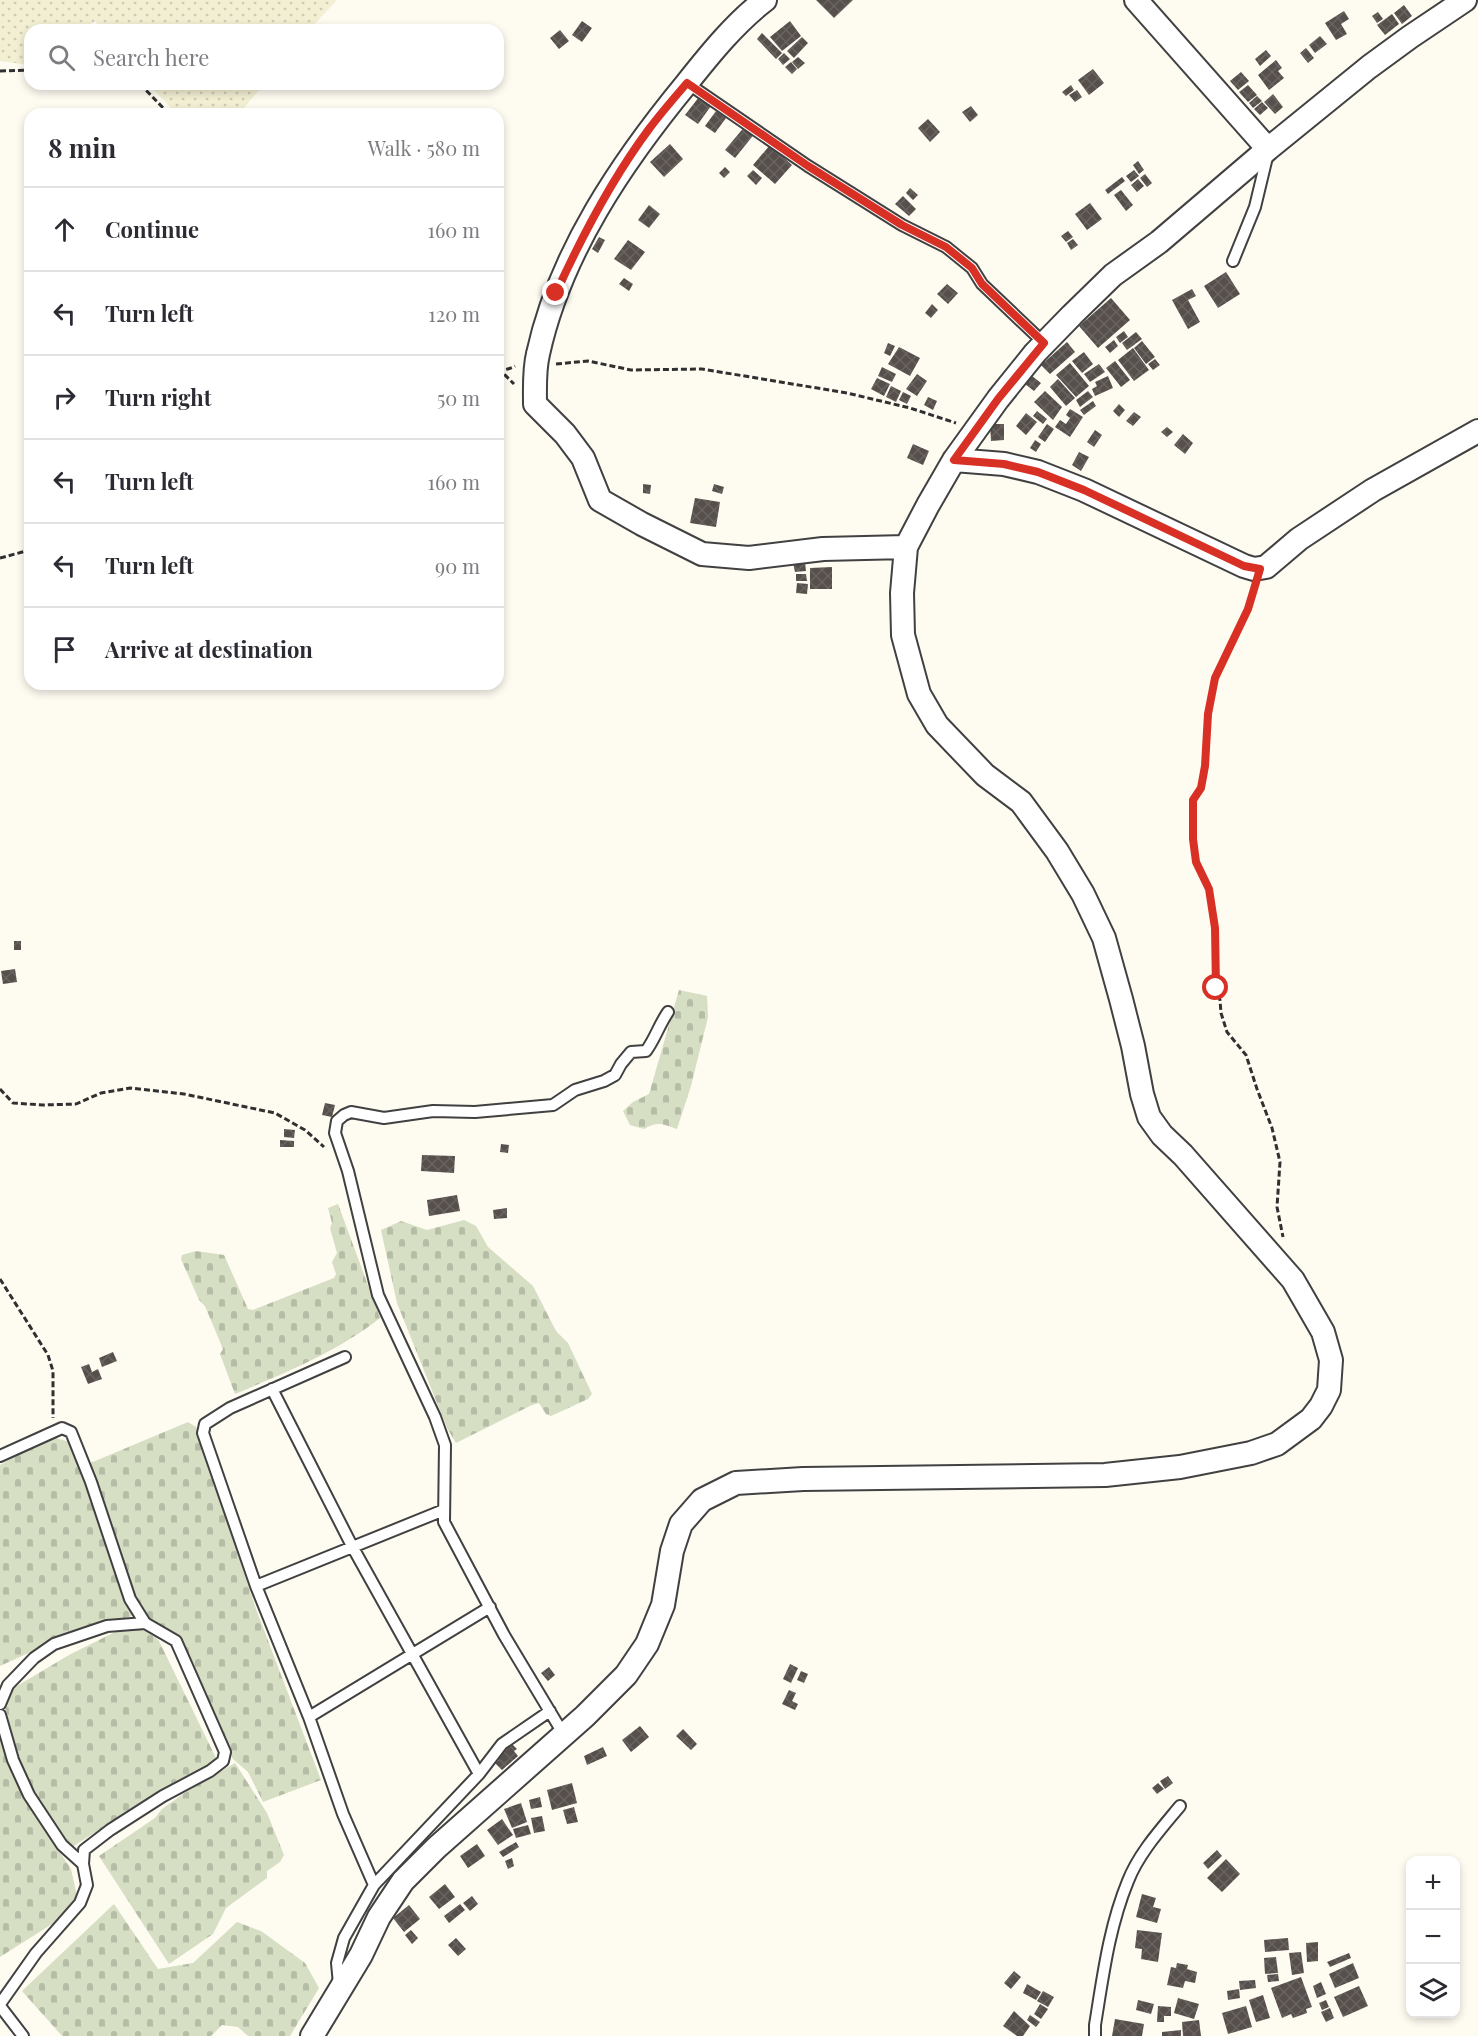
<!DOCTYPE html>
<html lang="en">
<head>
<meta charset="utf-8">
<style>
  body { margin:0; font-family:"Playfair Display",serif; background:#f2f2f3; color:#2b2b33 }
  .controls { position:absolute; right:18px; bottom:18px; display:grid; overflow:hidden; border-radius:12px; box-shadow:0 3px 9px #0003 }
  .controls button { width:54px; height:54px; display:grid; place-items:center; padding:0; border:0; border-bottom:2px solid #e1e1e2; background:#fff; color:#2b2b33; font:30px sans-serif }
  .stop { position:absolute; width:18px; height:18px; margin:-14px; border:4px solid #d93025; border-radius:50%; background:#fff }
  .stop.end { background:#d93025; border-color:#fff; box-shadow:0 2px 6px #0008 }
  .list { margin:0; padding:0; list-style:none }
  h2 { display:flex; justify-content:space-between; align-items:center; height:78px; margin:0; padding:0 24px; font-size:26px }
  h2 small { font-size:20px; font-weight:400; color:#7c7c81 }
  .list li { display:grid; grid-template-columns:39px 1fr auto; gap:18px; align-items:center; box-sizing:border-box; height:84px; padding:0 24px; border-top:2px solid #e1e1e2 }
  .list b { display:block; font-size:22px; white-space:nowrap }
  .list em { font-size:20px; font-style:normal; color:#7c7c81 }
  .icon { flex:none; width:33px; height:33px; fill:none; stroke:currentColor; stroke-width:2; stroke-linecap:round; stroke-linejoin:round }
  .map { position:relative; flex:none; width:1478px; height:2036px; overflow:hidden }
  .search { position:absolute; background:#fff; box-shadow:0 3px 9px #0003; left:24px; top:24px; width:480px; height:66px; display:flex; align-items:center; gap:15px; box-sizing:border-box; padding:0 21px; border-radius:18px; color:#7c7c81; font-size:22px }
  .panel { position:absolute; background:#fff; box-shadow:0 3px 9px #0003; left:24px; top:108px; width:480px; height:582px; border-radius:18px }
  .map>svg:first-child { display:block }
  .farmland { fill:url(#farmland-dots) }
  .cemetery { fill:url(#cemetery-stones) }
  .building { fill:url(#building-cross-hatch) }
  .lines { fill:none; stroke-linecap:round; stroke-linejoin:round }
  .service-casing { stroke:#414141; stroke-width:14 }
  .minor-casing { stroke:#414141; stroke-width:26 }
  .path { stroke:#303030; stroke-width:3; stroke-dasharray:6 3; stroke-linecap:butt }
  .service { stroke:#fff; stroke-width:10 }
  .minor { stroke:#fff; stroke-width:22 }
  .route { stroke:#d93025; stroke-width:8 }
</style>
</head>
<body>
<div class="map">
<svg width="1478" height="2036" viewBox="0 0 1478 2036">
  <defs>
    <pattern id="farmland-dots" width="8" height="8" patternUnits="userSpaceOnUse" patternTransform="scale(1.5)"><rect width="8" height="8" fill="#f2efd3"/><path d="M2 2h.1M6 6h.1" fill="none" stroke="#ceccb4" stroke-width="1.8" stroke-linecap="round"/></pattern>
    <pattern id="cemetery-stones" width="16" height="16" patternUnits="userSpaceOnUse" patternTransform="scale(1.5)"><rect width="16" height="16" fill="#d6dec3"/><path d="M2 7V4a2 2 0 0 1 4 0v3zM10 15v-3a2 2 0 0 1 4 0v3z" fill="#b6bda6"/></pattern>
    <pattern id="building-cross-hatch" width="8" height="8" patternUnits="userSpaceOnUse" patternTransform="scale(1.5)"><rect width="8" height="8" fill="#564f4c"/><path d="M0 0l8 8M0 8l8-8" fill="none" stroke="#696461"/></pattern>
  </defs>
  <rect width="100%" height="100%" fill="#fefbf1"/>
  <path class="farmland" d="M0 0H337L309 30H103L95 21 81 30H30V65L0 61Z
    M148 84H264L239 114H177Z"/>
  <path class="cemetery" d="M679 990 707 996 708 1017 691 1086 677 1129C663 1124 657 1121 644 1129L630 1125 623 1111 633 1102 649 1094Z
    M338 1204 380 1318C337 1352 285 1373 235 1394L220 1354 223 1349 205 1306 199 1300 181 1259 182 1255 196 1251 224 1255 248 1309 253 1310 334 1278 336 1274 332 1262 337 1253 330 1228 332 1223 328 1208Z
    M464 1220 476 1226 488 1247 533 1286 556 1331 568 1343 592 1394 588 1399 551 1416 546 1414 539 1403 532 1405 456 1443 447 1428 397 1303 381 1230 401 1221 427 1230Z
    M188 1422 196 1427 256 1609 321 1780 263 1802 248 1772 233 1759 219 1735 179 1640 146 1619 139 1609 88 1469V1464Z
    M52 1437 70 1442 79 1460 132 1616 70 1634 0 1666V1465Z
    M144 1626 159 1641 216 1758 212 1763 130 1810 72 1847 67 1844 29 1785 16 1749 4 1704 12 1689 69 1655 115 1632Z
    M0 1739 18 1783 51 1839 71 1869 78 1901 63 1917 0 1957Z
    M235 1763 267 1813 284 1855 280 1862 267 1871V1878L226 1908 213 1934 169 1964 99 1856 155 1818 162 1809 183 1794Z
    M114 1904 158 1969 193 1963 237 1922 261 1931 305 1963 319 1988 290 2036H248L238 2027 222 2025 211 2036H62L22 1991Z"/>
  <path class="building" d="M816 0H853L834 18Z
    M1404 5 1412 16 1402 24 1394 13Z
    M1344 11 1349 19 1341 24 1347 34 1336 40 1325 23Z
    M1378 12 1383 19 1377 23 1372 16Z
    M1392 14 1399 24 1385 35 1377 25Z
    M582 21 592 28 582 42 572 35Z
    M790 21 801 36 782 51 770 37Z
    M560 30 569 41 559 49 550 38Z
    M762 33 782 53 776 59 757 39Z
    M1320 36 1327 44 1315 53 1309 45Z
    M802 37 808 43 794 58 787 51Z
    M1306 48 1314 58 1308 63 1300 53Z
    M1266 50 1271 56 1260 66 1255 59Z
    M784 53 790 59 783 65 778 59Z
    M798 57 805 63 798 69 792 62Z
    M1276 60 1282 68 1278 71 1284 78 1269 90 1258 75Z
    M791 62 797 69 792 74 785 67Z
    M1093 69 1104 83 1089 95 1078 80Z
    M1241 72 1249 81 1238 90 1230 81Z
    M1071 85 1074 90 1066 96 1062 92Z
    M1248 85 1257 95 1248 102 1239 92Z
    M1077 90 1082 97 1075 102 1069 95Z
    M1273 94 1283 107 1275 114 1264 102Z
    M1257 96 1262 101 1253 108 1249 103Z
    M699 97 711 106 698 124 685 115Z
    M1262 102 1268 108 1260 115 1254 109Z
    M971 106 978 115 970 122 962 112Z
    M716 111 726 118 715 133 705 126Z
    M928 119 940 132 930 142 918 128Z
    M746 125 756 132 735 158 725 150Z
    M670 144 683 159 664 177 650 162Z
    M770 145 792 165 775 184 753 165Z
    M1138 161 1144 170 1139 174 1133 165Z
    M725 167 730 172 724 178 719 173Z
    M753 170 762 178 756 185 747 176Z
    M1134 170 1139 176 1131 182 1126 176Z
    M1145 174 1152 183 1147 187 1140 178Z
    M1122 177 1125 181 1108 194 1105 190Z
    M1138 179 1144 186 1137 192 1131 185Z
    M910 188 918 195 913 200 906 193Z
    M1121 190 1133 205 1126 211 1114 195Z
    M903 196 916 209 909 216 895 204Z
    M1090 203 1102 219 1087 230 1075 214Z
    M649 205 660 214 649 228 638 220Z
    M1068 231 1073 237 1066 242 1061 236Z
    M599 237 605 240 598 253 592 249Z
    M1073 239 1078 245 1071 250 1067 243Z
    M628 240 645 252 631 270 614 259Z
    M1226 272 1240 294 1218 308 1204 286Z
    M624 278 633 284 629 291 619 284Z
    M947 284 958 293 948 304 937 294Z
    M1192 289 1196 296 1188 300 1200 322 1188 329 1172 300Z
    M1111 298 1130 320 1098 348 1079 326Z
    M932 304 938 310 931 318 925 313Z
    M1124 331 1128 337 1120 343 1116 337Z
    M1136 332 1142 339 1127 350 1122 343Z
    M1114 340 1118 346 1110 353 1105 347Z
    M1142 341 1155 357 1146 364 1134 348Z
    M1067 342 1075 352 1050 374 1041 365Z
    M888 343 895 346 890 356 884 353Z
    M899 347 920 358 910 376 888 364Z
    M1133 348 1149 370 1134 381 1118 360Z
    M1084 352 1093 364 1082 373 1072 361Z
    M1155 359 1160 365 1153 370 1148 364Z
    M1115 361 1130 380 1121 387 1106 368Z
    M1070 363 1089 386 1076 397 1056 375Z
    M1099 364 1105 372 1090 382 1084 374Z
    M882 367 896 374 892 382 878 376Z
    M917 374 927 381 917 396 906 389Z
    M1032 376 1041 383 1034 391 1025 384Z
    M1108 376 1113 388 1095 396 1092 389 1097 386 1095 382Z
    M877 378 890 384 884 396 871 389Z
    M1058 379 1075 398 1066 406 1050 387Z
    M891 386 901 391 896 402 886 397Z
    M1045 391 1062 407 1053 420 1034 402Z
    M1088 391 1093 397 1080 407 1076 400Z
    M903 392 911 396 907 404 899 400Z
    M928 397 937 401 933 410 924 405Z
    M1093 401 1096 406 1084 415 1080 410Z
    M1119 404 1125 410 1119 417 1113 411Z
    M1070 409 1083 417 1070 437 1055 427 1060 420 1066 424 1070 418 1066 415Z
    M1037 411 1047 419 1043 424 1033 416Z
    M1134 412 1141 417 1133 426 1126 421Z
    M1026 413 1037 422 1026 435 1016 426Z
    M990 424H1004V440L991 441Z
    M1047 424 1054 429 1045 442 1038 437Z
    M1167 427 1173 432 1167 437 1161 432Z
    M1095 430 1102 435 1094 447 1087 442Z
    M1183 434 1193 443 1185 454 1174 445Z
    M1035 440 1041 444 1036 452 1030 448Z
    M913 444 929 451 923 465 907 458Z
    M1079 452 1089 457 1081 471 1072 465Z
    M643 484 651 485 650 494 643 493Z
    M714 484 724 487 722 494 712 491Z
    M695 498 720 502 716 527 690 523Z
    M805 562 806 571 795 572 793 563Z
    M832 567V589H810V568Z
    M796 574H806L807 581H796Z
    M797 583 808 584 807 594 796 593Z
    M14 941H21V950H14Z
    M15 969 17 982 3 984 1 971Z
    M325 1103 335 1105 332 1117 322 1115Z
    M284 1129 295 1130 294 1138 284 1137Z
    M280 1140 294 1141V1147H280Z
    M501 1144 509 1145 508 1153 500 1152Z
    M422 1155 455 1156 454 1173 421 1171Z
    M457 1195 460 1211 429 1216 427 1200Z
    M507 1208V1218L494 1219 493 1210Z
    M113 1352 117 1361 102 1367 99 1358Z
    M89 1364 92 1372 98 1369 102 1379 88 1384 81 1367Z
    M790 1664 798 1668 791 1683 783 1679Z
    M549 1667 555 1675 548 1681 541 1673Z
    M801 1671 808 1674 804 1683 797 1680Z
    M789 1690 796 1693 792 1701 798 1704 795 1710 782 1704Z
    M640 1726 649 1737 631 1752 622 1740Z
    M683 1729 697 1744 691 1750 676 1736Z
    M512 1744 517 1749 514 1751 518 1756 502 1770 495 1763 499 1760 497 1758Z
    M603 1747 607 1756 587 1765 584 1756Z
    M1168 1776 1173 1783 1165 1789 1160 1781Z
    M572 1783 577 1803 552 1810 547 1790Z
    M1158 1783 1164 1789 1157 1794 1152 1788Z
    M540 1797 542 1807 531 1809 529 1800Z
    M521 1803 527 1822 512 1828 504 1809Z
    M574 1807 578 1822 567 1824 563 1810Z
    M542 1816 545 1831 534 1833 531 1818Z
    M502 1819 513 1835 498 1845 487 1830Z
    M528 1825 531 1834 516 1838 513 1829Z
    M516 1842 519 1847 503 1857 499 1852Z
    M477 1844 485 1856 468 1868 460 1856Z
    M1217 1850 1222 1856 1208 1869 1203 1863Z
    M512 1858 514 1866 508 1869 505 1861Z
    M1226 1859 1240 1874 1222 1892 1207 1878Z
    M445 1884 455 1897 439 1909 429 1897Z
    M1142 1894 1156 1898 1153 1907 1161 1909 1157 1923 1136 1917Z
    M472 1896 478 1904 470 1911 463 1903Z
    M460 1904 465 1910 449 1923 444 1916Z
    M409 1905 420 1919 404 1932 393 1918Z
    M411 1930 418 1938 412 1944 405 1935Z
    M1137 1930 1162 1933 1158 1962 1141 1959 1142 1949 1135 1948Z
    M456 1938 466 1949 458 1956 448 1945Z
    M1288 1938 1289 1950 1265 1952 1264 1940Z
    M1318 1942V1961L1307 1962 1306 1943Z
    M1301 1952 1304 1973 1292 1975 1289 1953Z
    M1349 1953 1351 1958 1330 1967 1327 1962Z
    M1276 1957 1278 1973 1265 1974 1264 1958Z
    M1177 1963 1188 1965 1187 1969 1197 1972 1195 1983 1185 1981 1183 1988 1167 1985 1171 1967 1176 1968Z
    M1353 1963 1359 1978 1335 1988 1329 1974Z
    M1014 1971 1021 1977 1011 1989 1004 1983Z
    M1278 1974 1279 1981 1268 1982 1267 1975Z
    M1301 1977 1312 2007 1306 2009 1307 2013 1293 2018 1291 2014 1282 2018 1271 1988Z
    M1255 1980 1256 1988 1240 1990 1239 1981Z
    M1321 1982 1326 1994 1317 1998 1313 1986Z
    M1027 1984 1041 1992 1036 2000 1023 1993Z
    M1359 1986 1368 2006 1343 2017 1334 1997Z
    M1239 1989 1240 1998 1228 2000 1227 1991Z
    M1043 1991 1054 1997 1048 2007 1037 2001Z
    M1263 1995 1270 2018 1256 2022 1249 2000Z
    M1178 1998 1199 2004 1194 2019 1174 2013Z
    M1138 2000 1154 2004 1151 2014 1136 2010Z
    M1326 2000 1329 2007 1322 2010 1319 2003Z
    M1040 2004 1048 2009 1041 2019 1034 2014Z
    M1158 2006 1171 2007V2016H1164V2022H1157Z
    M1246 2006 1252 2027 1228 2034 1222 2013Z
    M1330 2008 1334 2018 1326 2022 1321 2012Z
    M1014 2011 1030 2026 1023 2036H1017L1003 2026Z
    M1030 2015 1040 2022 1036 2027 1027 2020Z
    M1115 2019 1144 2024 1142 2036H1112Z
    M1199 2020 1201 2036H1183L1182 2022Z
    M1181 2030V2036H1162V2032Z"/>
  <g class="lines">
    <g class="service-casing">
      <path id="service" d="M687 83 808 166 902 225 946 247 972 268 982 284 1044 343
        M1233 261 1255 207 1268 153
        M345 1357 230 1408 205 1424 203 1433 256 1586 309 1717 343 1814 374 1885
        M272 1389 352 1546 479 1774
        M0 1456 62 1428 71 1432 91 1482 130 1599 145 1623 176 1641 225 1752 223 1761 210 1771 163 1796 110 1830 84 1850 83 1864 87 1885 80 1903 36 1953 0 2004
        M256 1586 444 1510
        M0 1704 8 1685 34 1658 54 1644 107 1626 145 1623
        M0 1715 13 1760 29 1795 62 1845 83 1864
        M309 1717 490 1607
        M564 1735 504 1635 444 1522 445 1445 435 1417 378 1295 348 1171 335 1133 337 1121 344 1115 351 1112 384 1118 433 1111 475 1112 553 1105 575 1090 604 1081 615 1075 621 1064 631 1052 646 1051C655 1039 659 1025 668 1012
        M339 1984 337 1963 344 1938 374 1885 479 1774 502 1744 550 1711
        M0 2006 23 2036
        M1095 2036V2025C1103 1976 1109 1927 1128 1881 1139 1853 1161 1829 1180 1806"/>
    </g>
    <g class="minor-casing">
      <path id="minor" d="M765 0C735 23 710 54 687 83 622 162 560 253 538 354 534 370 535 388 535 404L565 434 583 458 600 500 642 524 702 554 749 558 823 549 906 547
        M1136 0 1268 149
        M954 460 1004 464 1038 472 1084 490 1244 566 1254 569 1266 567 1299 539 1373 490 1478 431
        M312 2036 361 1955 379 1917 403 1881 436 1848 585 1716 626 1675 647 1644 663 1605 672 1551 681 1524 702 1500 736 1483 803 1479 1105 1475 1180 1467 1251 1453 1277 1444 1311 1419 1321 1406 1329 1390 1331 1360 1323 1332 1293 1280 1183 1155 1162 1135 1149 1117 1142 1094 1133 1046 1121 999 1104 938 1083 894 1057 851 1021 802 985 775 937 725 919 694 903 635 902 593 906 547 928 505 954 460 998 399 1035 353 1072 315 1113 275 1159 242 1268 149 1369 67 1410 37 1465 0"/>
    </g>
    <path class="path" d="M0 71 30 70
      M140 84 169 114
      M556 364 588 361 631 370 702 369 847 393 910 408 956 423
      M498 368 514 384
      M498 373C502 369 509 370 515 366
      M0 558 30 550
      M1254 588 1248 609 1215 678 1208 714 1205 766 1201 788 1193 800V839L1196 862 1209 889 1215 928 1216 988 1220 1000 1221 1013 1227 1032 1246 1055 1257 1089 1272 1128 1280 1162 1277 1207 1283 1237
      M0 1089 13 1103 43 1105 76 1104 101 1093 130 1088 184 1094 275 1113 305 1130 324 1147
      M0 1279 48 1355 53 1371V1418"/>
    <use href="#service" class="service"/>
    <use href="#minor" class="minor"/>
  </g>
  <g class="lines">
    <path class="route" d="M556 293C582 236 611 180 649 129 661 113 674 98 687 83L808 166 902 225 946 247 972 268 982 284 1044 343 998 399 954 460 1004 464 1038 472 1084 490 1244 566 1260 569 1248 609 1215 678 1208 714 1205 766 1201 788 1193 800V839L1196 862 1209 889 1215 928 1216 988"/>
  </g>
</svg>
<div class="controls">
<button>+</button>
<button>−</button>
<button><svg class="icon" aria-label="layers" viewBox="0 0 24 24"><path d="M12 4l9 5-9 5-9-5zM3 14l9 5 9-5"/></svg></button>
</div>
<div class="stop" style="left:1216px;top:988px"></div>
<div class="stop end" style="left:556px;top:293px"></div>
<div class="search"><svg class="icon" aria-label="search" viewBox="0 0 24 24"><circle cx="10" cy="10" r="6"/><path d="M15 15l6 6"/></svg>Search here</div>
<section class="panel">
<h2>8 min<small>Walk · 580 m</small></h2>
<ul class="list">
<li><svg class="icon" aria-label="ahead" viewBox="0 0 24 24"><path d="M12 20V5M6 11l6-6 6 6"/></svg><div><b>Continue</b></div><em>160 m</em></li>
<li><svg class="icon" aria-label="left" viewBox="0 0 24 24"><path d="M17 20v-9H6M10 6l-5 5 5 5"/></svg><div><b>Turn left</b></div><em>120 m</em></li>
<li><svg class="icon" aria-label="right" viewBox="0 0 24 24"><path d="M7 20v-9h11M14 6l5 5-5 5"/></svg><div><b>Turn right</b></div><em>50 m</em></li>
<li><svg class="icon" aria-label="left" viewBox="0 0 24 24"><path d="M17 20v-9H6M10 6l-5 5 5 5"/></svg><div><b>Turn left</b></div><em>160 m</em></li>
<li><svg class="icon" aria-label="left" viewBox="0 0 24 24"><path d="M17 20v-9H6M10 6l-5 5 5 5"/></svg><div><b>Turn left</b></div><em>90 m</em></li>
<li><svg class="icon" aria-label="arrive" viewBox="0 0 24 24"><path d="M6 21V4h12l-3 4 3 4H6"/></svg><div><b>Arrive at destination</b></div></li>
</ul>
</section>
</div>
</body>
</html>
